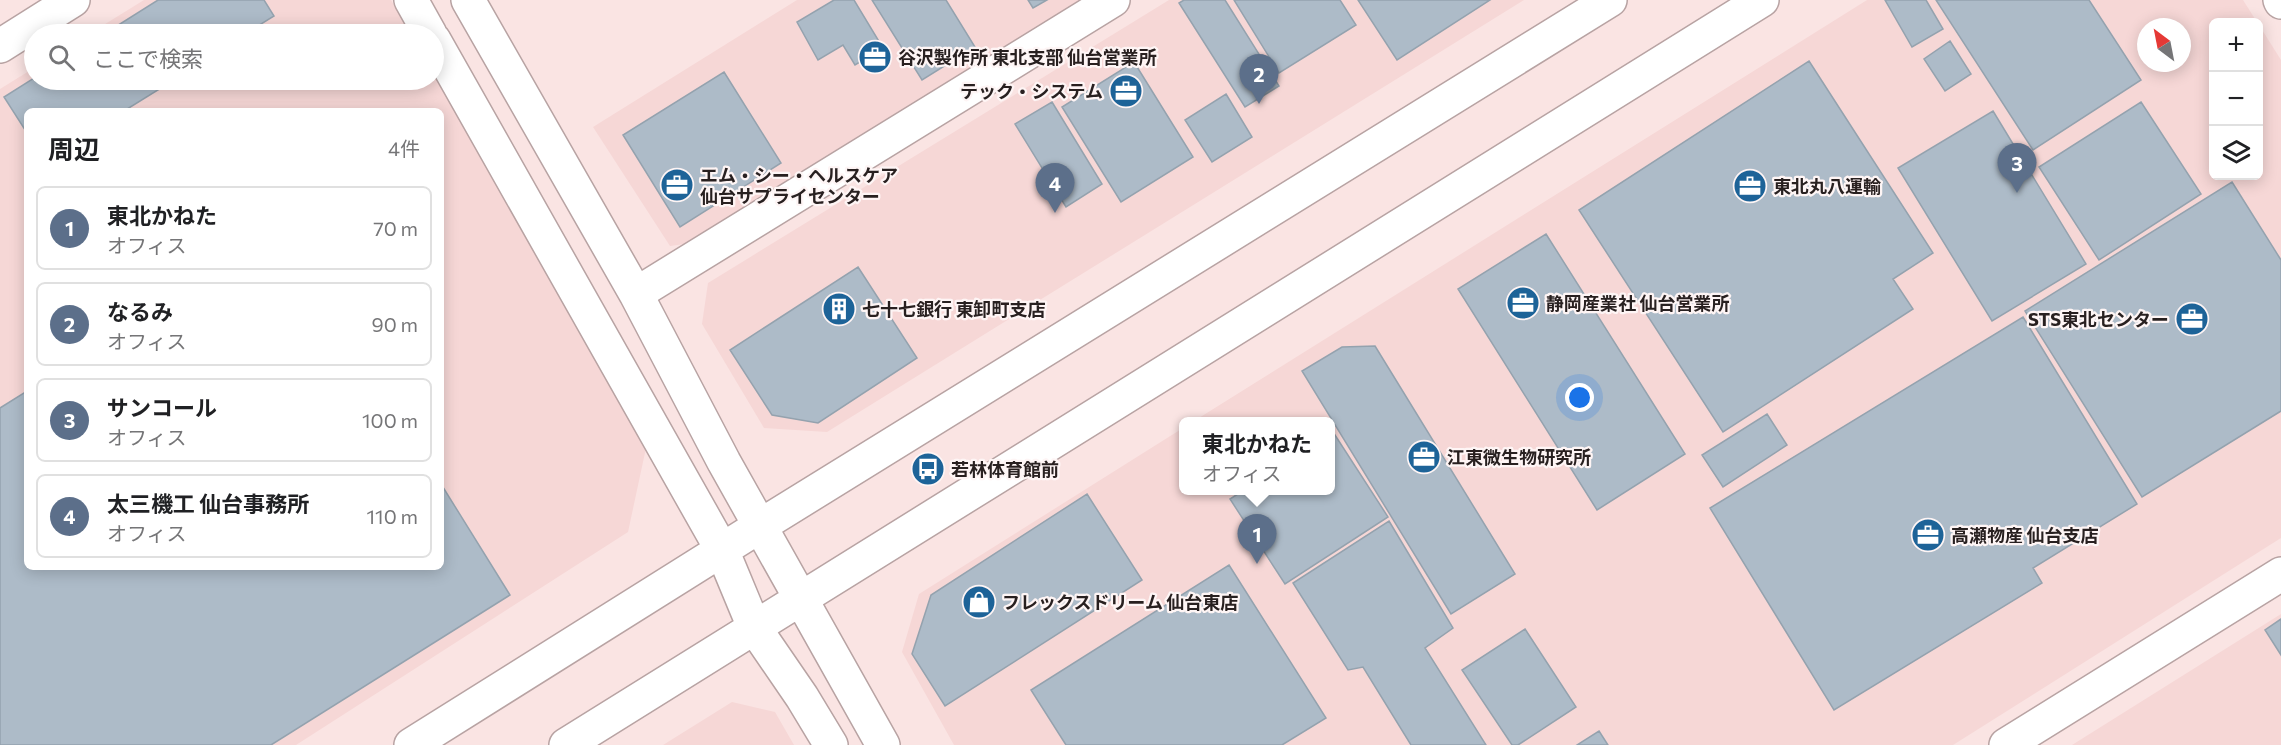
<!DOCTYPE html>
<html lang="ja">
<head>
<meta charset="utf-8">
<style>
  body { margin:0; font-family:Commissioner,"Noto Sans JP",sans-serif; background:#f6f6f6; color:#202124 }
  .controls { position:absolute; right:18px; top:18px; display:grid; overflow:hidden; border-radius:9px; box-shadow:0 3px 15px #0003 }
  .controls button { width:54px; height:54px; display:grid; place-items:center; padding:0; border:0; border-bottom:2px solid #e0e0e0; background:#fff; color:#202124; font:30px sans-serif }
  .compass { position:absolute; left:2137px; top:18px; width:54px; height:54px; border-radius:50%; background:#fff; box-shadow:0 3px 15px #0003; rotate:328deg }
  .you { position:absolute; left:1580px; top:398px; width:21px; height:21px; margin:-15px; border:4px solid #fff; border-radius:50%; background:#1a73e8; box-shadow:0 0 0 9px #1a73e833 }
  .badge { display:grid; place-items:center; width:39px; height:39px; border-radius:50%; background:#1d6398; color:#fff; font-size:20px; font-weight:700 }
  .pin { position:absolute; translate:-50% -50px; filter:drop-shadow(0 2px 3px #0008) }
  .pin::after { content:''; position:absolute; top:32px; width:21px; height:18px; background:inherit; clip-path:polygon(0 0,100% 0,50% 100%) }
  .popup { position:absolute; left:1179px; top:417px; width:156px; height:78px; box-sizing:border-box; display:grid; place-content:center; border-radius:9px; background:#fff; filter:drop-shadow(0 2px 4px #0005); font-size:20px; white-space:nowrap; color:#757577 }
  .popup b { font-size:22px; color:#202124 }
  .popup::after { content:''; position:absolute; left:50%; top:100%; margin-left:-12px; border:12px solid transparent; border-top-color:#fff }
  .list { margin:0; padding:0; list-style:none }
  h2 { display:flex; justify-content:space-between; align-items:center; height:78px; margin:0; padding:0 24px; font-size:26px }
  h2 small { font-size:20px; font-weight:400; color:#757577 }
  .list li { display:grid; grid-template-columns:39px 1fr auto; gap:18px; align-items:center; box-sizing:border-box; height:84px; margin:0 12px 12px; padding:0 12px; border:2px solid #e0e0e0; border-radius:9px }
  .list b { display:block; font-size:22px; white-space:nowrap }
  .list p { margin:0; font-size:20px; white-space:nowrap; color:#757577 }
  .list em { font-size:20px; font-style:normal; color:#757577 }
  .icon { flex:none; width:33px; height:33px; fill:none; stroke:currentColor; stroke-width:2; stroke-linecap:round; stroke-linejoin:round }
  .map { position:relative; flex:none; width:2281px; height:745px; overflow:hidden }
  .search { position:absolute; background:#fff; box-shadow:0 3px 15px #0003; left:24px; top:24px; width:420px; height:66px; display:flex; align-items:center; gap:15px; box-sizing:border-box; padding:0 21px; border-radius:33px; color:#757577; font-size:22px }
  .panel { position:absolute; background:#fff; box-shadow:0 3px 15px #0003; left:24px; top:108px; width:420px; height:462px; border-radius:9px }
  .map>svg:first-child { display:block }
  .built { fill:#f6d7d6; fill-rule:evenodd }
  .building { fill:#adbbc8; stroke:#94a2ae; stroke-width:1.5 }
  .lines { fill:none; stroke-linecap:round; stroke-linejoin:round }
  .minor-casing { stroke:#b8a3a3; stroke-width:36 }
  .minor { stroke:#fff; stroke-width:33 }
  .labels { text-anchor:middle; dominant-baseline:central; stroke-width:4.5; stroke-linejoin:round; paint-order:stroke }
  .poi-label { font-size:18px; font-weight:bold; fill:#282020; stroke:#fef5f5; text-anchor:start }
</style>
</head>
<body>
<div class="map">
<svg width="2281" height="745" viewBox="0 0 2281 745">
  <rect width="100%" height="100%" fill="#fae4e3"/>
  <path class="built" d="M144 0H391L411 34H89Z
    M797 0H1080L691 243 670 246 593 127Z
    M1169 0H1524L827 432 764 428 702 324 708 283Z
    M1867 0H2243L2257 22H2214V176H2258L2259 25 2281 60V538L1953 745H954L902 652 919 594 1183 428 1184 490H1330V422L1194 421ZM2146 27H2182V63H2146Z
    M34 68V80H434V74L646 448 628 532 296 745H0V89ZM27 111H441V567H27Z
    M2281 614V745H2072Z
    M732 702 775 712 794 745H663Z"/>
  <path class="building" d="M158 0H264L274 16 245 34H104Z
    M834 0H854L883 48 855 65 843 45 818 60 797 22Z
    M872 0H946L975 47 922 80Z
    M1028 0H1047L1033 8Z
    M1184 0H1225L1279 86 1245 107 1179 3Z
    M1234 0H1340L1356 25 1279 73Z
    M1358 0H1490L1397 60Z
    M1885 0H1926L1943 29 1912 47Z
    M1936 0H2089L2141 80 2033 150Z
    M1950 41 1971 74 1945 91 1924 59Z
    M1809 61 1933 253 1893 279 1913 309 1723 432 1579 210Z
    M1134 62 1193 157 1121 202 1062 107Z
    M724 72 781 163 680 227 623 135Z
    M34 78V80H174L124 111H27V133L4 97Z
    M1226 94 1252 137 1212 162 1185 120Z
    M1052 102 1102 184 1066 207 1015 124Z
    M2141 102 2201 194 2099 260 2039 167Z
    M1993 111 2086 264 1992 321 1898 168Z
    M2232 182 2281 260V411L2142 497 2025 311Z
    M1546 234 1685 454 1597 510 1458 289Z
    M858 267 917 358 818 423 772 415 730 350Z
    M2023 317 2137 504 2033 568 2042 583 1834 710 1710 508Z
    M1375 346 1515 574 1451 614 1302 371 1342 347Z
    M27 391V567H441V484L510 595 271 745H0V408Z
    M1767 414 1787 445 1723 487 1702 455Z
    M1333 432 1388 517 1285 584 1230 499 1244 490H1330V434Z
    M1087 494 1142 580 945 706 912 654 931 595Z
    M1389 521 1453 628 1425 648 1486 745H1411L1363 667 1348 670 1293 583Z
    M1229 565 1326 718 1282 745H1066L1031 690Z
    M2281 619V655L2265 630Z
    M1525 629 1576 707 1518 745H1512L1462 670Z
    M1599 731 1608 745H1577Z"/>
  <g class="lines">
    <g class="minor-casing">
      <path id="minor" d="M411 0 430 34
        M468 0 636 294 724 462 883 745
        M2280 0 2281 2
        M434 40 722 550 754 627 802 697 831 745
        M0 46 73 0
        M636 294 1113 0
        M411 745 760 526 1610 0
        M566 745 1762 0
        M2006 745 2281 574"/>
    </g>
    <use href="#minor" class="minor"/>
  </g>
  <defs>
    <g id="office-disc" transform="scale(1.725)"><circle r="9.5" fill="#1d6398" stroke="#fef5f5"/><path d="M-6-3h4V-5.5h4V-3h4V5H-6ZM-1-4.5V-3h2v-1.5ZM-6 0V1H6V0Z" fill="#fff"/></g>
    <g id="building-disc" transform="scale(1.725)"><circle r="9.5" fill="#1d6398" stroke="#fef5f5"/><path d="M-4-6H4V6H1V3H-1V6H-4ZM-2.5-4.3h1.7v1.8h-1.7ZM.8-4.3h1.7v1.8H.8ZM-2.5-1h1.7V.8h-1.7ZM.8-1h1.7V.8H.8Z" fill="#fff"/></g>
    <g id="bus-disc" transform="scale(1.725)"><circle r="9.5" fill="#1d6398" stroke="#fef5f5"/><path d="M-5-6H5V4H4V6H2V4H-2V6H-4V4H-5ZM-3.5-4V0h7V-4ZM-3.5 1.2v1.5H-2V1.2ZM2 1.2v1.5H3.5V1.2Z" fill="#fff"/></g>
    <g id="shop-disc" transform="scale(1.725)"><circle r="9.5" fill="#1d6398" stroke="#fef5f5"/><path d="M-5-2.5h2.3a2.7 3.5 0 0 1 5.4 0H5L5.5 6h-11ZM-1.5-2.5h3a1.5 2.3 0 0 0-3 0Z" fill="#fff"/></g>
  </defs>
  <g fill-rule="evenodd">
    <use href="#office-disc" x="875" y="57"/>
    <use href="#office-disc" x="1126" y="91"/>
    <use href="#office-disc" x="677" y="185"/>
    <use href="#office-disc" x="1750" y="186"/>
    <use href="#office-disc" x="1523" y="303"/>
    <use href="#building-disc" x="839" y="309"/>
    <use href="#office-disc" x="2192" y="319"/>
    <use href="#office-disc" x="1424" y="457"/>
    <use href="#bus-disc" x="928" y="469"/>
    <use href="#office-disc" x="1928" y="535"/>
    <use href="#shop-disc" x="979" y="602"/>
  </g>
  <g class="labels">
    <g class="poi-label">
      <text x="898" y="57">谷沢製作所 東北支部 仙台営業所</text>
      <text x="1103" y="91" text-anchor="end">テック・システム</text>
      <text x="700" y="175">エム・シー・ヘルスケア<tspan x="700" dy="21">仙台サプライセンター</tspan></text>
      <text x="1773" y="186">東北丸八運輸</text>
      <text x="1546" y="303">静岡産業社 仙台営業所</text>
      <text x="862" y="309">七十七銀行 東卸町支店</text>
      <text x="2169" y="319" text-anchor="end">STS東北センター</text>
      <text x="1447" y="457">江東微生物研究所</text>
      <text x="951" y="469">若林体育館前</text>
      <text x="1951" y="535">高瀬物産 仙台支店</text>
      <text x="1002" y="602">フレックスドリーム 仙台東店</text>
    </g>
  </g>
</svg>
<div class="controls">
<button>+</button>
<button>−</button>
<button><svg class="icon" aria-label="layers" viewBox="0 0 24 24"><path d="M12 4l9 5-9 5-9-5zM3 14l9 5 9-5"/></svg></button>
</div>
<svg class="compass" viewBox="-18 -18 36 36"><path d="M0-13l5 13h-10z" fill="#e53935"/><path d="M0 13l5-13h-10z" fill="#757577"/></svg>
<div class="you"></div>
<div class="pin badge" style="left:1257px;top:564px;background:#5c6f8a">1</div>
<div class="popup"><b>東北かねた</b>オフィス</div>
<div class="pin badge" style="left:1259px;top:104px;background:#5c6f8a">2</div>
<div class="pin badge" style="left:2017px;top:193px;background:#5c6f8a">3</div>
<div class="pin badge" style="left:1055px;top:213px;background:#5c6f8a">4</div>
<div class="search"><svg class="icon" aria-label="search" viewBox="0 0 24 24"><circle cx="10" cy="10" r="6"/><path d="M15 15l6 6"/></svg>ここで検索</div>
<section class="panel">
<h2>周辺<small>4件</small></h2>
<ul class="list">
<li><span class="badge" style="background:#5c6f8a">1</span><div><b>東北かねた</b><p>オフィス</p></div><em>70 m</em></li>
<li><span class="badge" style="background:#5c6f8a">2</span><div><b>なるみ</b><p>オフィス</p></div><em>90 m</em></li>
<li><span class="badge" style="background:#5c6f8a">3</span><div><b>サンコール</b><p>オフィス</p></div><em>100 m</em></li>
<li><span class="badge" style="background:#5c6f8a">4</span><div><b>太三機工 仙台事務所</b><p>オフィス</p></div><em>110 m</em></li>
</ul>
</section>
</div>
</body>
</html>
